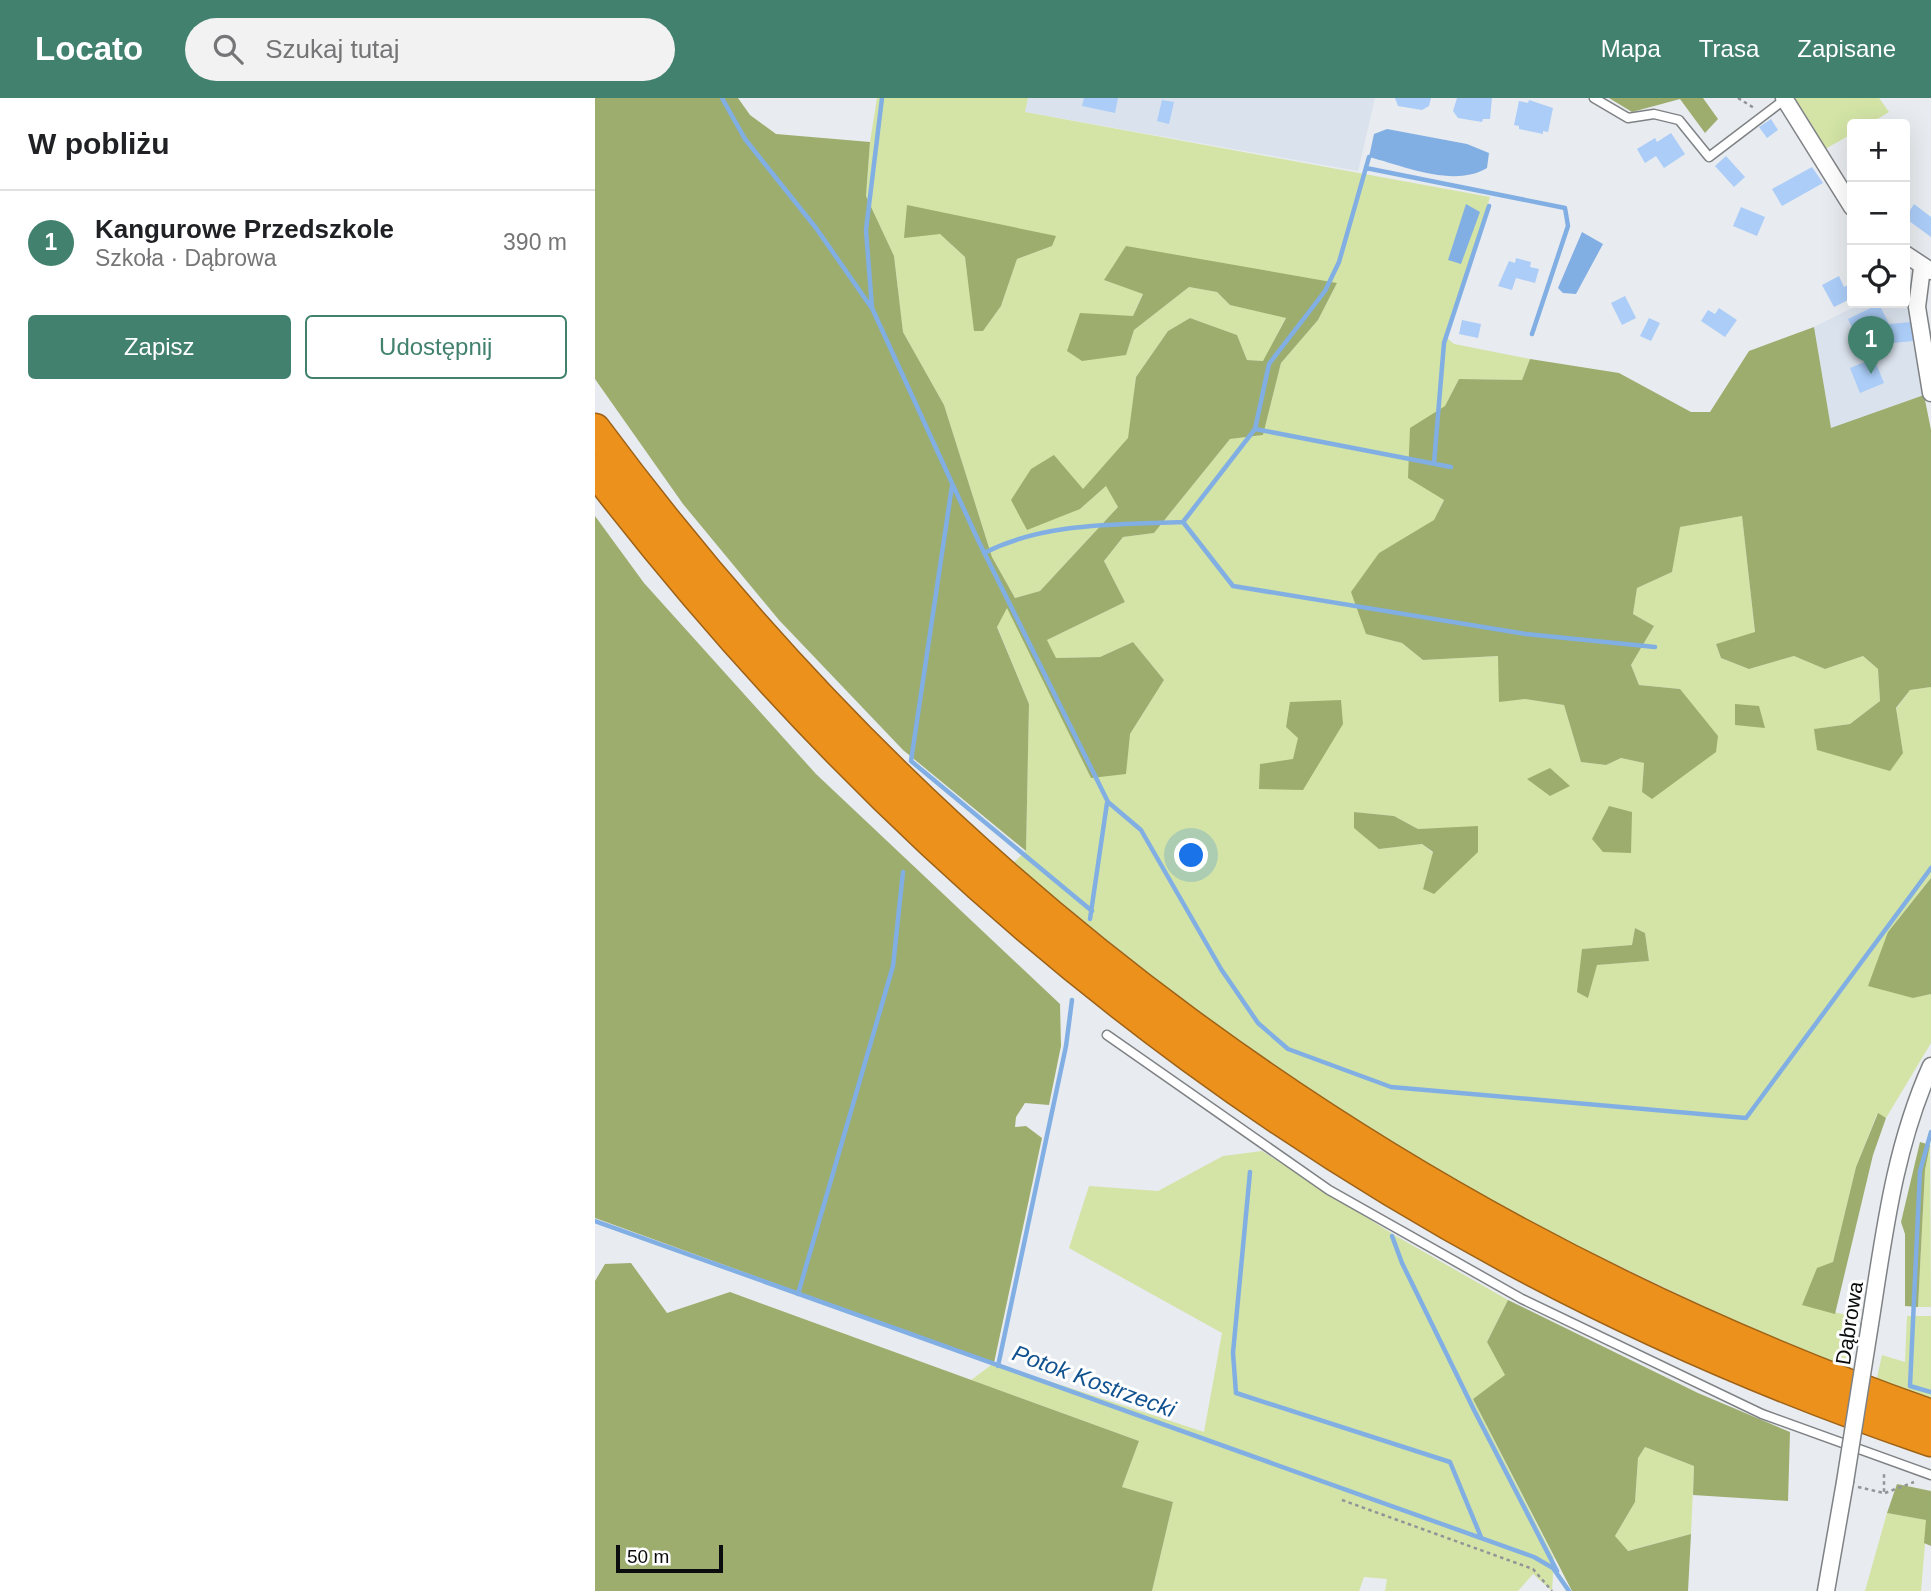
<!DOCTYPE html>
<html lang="pl">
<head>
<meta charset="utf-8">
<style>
  body { margin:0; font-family:Arial,sans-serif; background:#f2f2f2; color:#202124 }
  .controls { position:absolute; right:21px; top:21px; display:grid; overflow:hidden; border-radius:7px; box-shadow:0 7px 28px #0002 }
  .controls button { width:63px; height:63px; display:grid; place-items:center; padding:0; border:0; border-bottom:2px solid #e0e0e0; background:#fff; color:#202124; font:35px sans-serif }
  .scale { position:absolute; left:21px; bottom:18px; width:107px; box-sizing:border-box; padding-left:7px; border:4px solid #0b0c0d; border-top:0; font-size:19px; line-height:24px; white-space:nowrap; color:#0b0c0d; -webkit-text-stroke:5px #fff; paint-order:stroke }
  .you { position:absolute; left:597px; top:758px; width:24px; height:24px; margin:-18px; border:5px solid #fff; border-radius:50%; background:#1a73e8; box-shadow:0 0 0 10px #1a73e833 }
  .badge { display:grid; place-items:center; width:46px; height:46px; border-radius:50%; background:#41816e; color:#fff; font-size:23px; font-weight:700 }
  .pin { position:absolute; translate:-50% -58px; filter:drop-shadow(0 2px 4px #0008) }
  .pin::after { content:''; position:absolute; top:37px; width:24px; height:21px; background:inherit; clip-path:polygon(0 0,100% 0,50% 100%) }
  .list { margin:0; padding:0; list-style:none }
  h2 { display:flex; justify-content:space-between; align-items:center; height:91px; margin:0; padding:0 28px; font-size:30px }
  h2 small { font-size:23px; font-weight:400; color:#757577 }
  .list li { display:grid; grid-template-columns:46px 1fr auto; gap:21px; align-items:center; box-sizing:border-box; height:105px; padding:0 28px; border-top:2px solid #e0e0e0 }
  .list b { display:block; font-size:26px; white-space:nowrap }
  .list p { margin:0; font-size:23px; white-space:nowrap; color:#757577 }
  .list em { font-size:23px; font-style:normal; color:#757577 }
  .actions { display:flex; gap:14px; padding:21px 28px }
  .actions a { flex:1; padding:16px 0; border:2px solid #41816e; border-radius:7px; text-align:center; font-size:24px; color:#41816e }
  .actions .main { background:#41816e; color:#fff }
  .icon { flex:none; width:38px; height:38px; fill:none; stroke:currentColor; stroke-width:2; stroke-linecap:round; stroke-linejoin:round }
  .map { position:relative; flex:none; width:1336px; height:1493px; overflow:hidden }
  header { display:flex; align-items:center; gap:42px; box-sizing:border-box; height:98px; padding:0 35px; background:#41816e; color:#fff }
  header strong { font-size:33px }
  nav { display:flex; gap:38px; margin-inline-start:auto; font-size:24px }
  .search { width:490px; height:63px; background:#f2f2f2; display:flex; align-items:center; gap:18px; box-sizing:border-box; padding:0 24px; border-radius:38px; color:#757577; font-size:26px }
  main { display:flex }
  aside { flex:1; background:#fff }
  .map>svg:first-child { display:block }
  .built { fill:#dae2ed }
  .green { fill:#d3e4a6; fill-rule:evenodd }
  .forest { fill:#9cad6d }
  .water { fill:#82afe3 }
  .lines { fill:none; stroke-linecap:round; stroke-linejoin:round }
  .stream { stroke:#82afe3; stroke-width:4.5 }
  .building { fill:#abcdf8 }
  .lane-casing { stroke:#7f8285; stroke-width:11 }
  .street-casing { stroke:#7f8285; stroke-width:19 }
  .highway-casing { stroke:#9d6217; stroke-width:33 }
  .path { stroke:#929497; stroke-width:2.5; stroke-dasharray:3.5 3.5; stroke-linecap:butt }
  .lane { stroke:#fff; stroke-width:8 }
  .street { stroke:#fff; stroke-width:16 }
  .highway { stroke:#ec911c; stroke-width:30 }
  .street-bridge-casing { stroke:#7f8285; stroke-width:19; stroke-linecap:butt }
  .street-bridge { stroke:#fff; stroke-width:16 }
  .labels { text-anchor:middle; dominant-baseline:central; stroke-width:6; stroke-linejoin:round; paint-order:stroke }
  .street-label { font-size:21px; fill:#0b0c0d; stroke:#fff }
  .water-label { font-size:23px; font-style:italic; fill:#11528f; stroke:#fff }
</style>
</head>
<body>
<header>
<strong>Locato</strong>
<div class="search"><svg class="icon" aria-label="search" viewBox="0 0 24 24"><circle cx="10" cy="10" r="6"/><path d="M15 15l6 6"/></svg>Szukaj tutaj</div>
<nav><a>Mapa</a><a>Trasa</a><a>Zapisane</a></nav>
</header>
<main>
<aside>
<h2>W pobliżu<small></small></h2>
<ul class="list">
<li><span class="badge">1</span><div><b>Kangurowe Przedszkole</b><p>Szkoła · Dąbrowa</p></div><em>390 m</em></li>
</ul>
<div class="actions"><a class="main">Zapisz</a><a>Udostępnij</a></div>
</aside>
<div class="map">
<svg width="1336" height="1493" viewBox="0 0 1336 1493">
  <rect width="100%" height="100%" fill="#e8ebef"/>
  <path class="built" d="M433 0H780L763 73 430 14Z
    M1310 196 1316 210 1318 243 1329 297 1236 331 1219 229 1267 205H1310Z"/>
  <path class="green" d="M282 0H433L430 14 895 99 852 240 859 246 935 261 927 282 864 281 850 308 849 401 839 423 784 455 771 536 807 545 828 562 904 558V603L930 601 969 607 986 664 1011 667 1026 660 1049 665 1047 694 1085 591 1044 587 1036 567 1059 528 1038 516 1042 490 1077 474 1084 429 1147 418 1160 535 1121 546 1126 560 1154 571 1199 558 1230 571 1268 558 1283 571 1285 603 1255 626 1220 631 1308 655 1301 611 1315 592 1336 589V780L1293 834 1318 900 1336 896V945L1291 1020 1282 1016 1261 1069 1238 1164 1207 1206 1263 1220 1254 1270 1196 1250 911 1114 752 1019 636 941 417 766 431 753 434 606 402 528 412 509 496 680 535 636 569 582 538 544 505 559 460 560 452 542 530 504 509 463 528 439 559 435 635 341 668 337 686 265 723 222 742 185 509 182 548 195 538 218 531 257 539 232 594 189 622 194 635 207 691 219 669 263 652 262 642 237 595 220 573 233 541 279 534 340 488 391 485 411 512 387 523 409 445 493 420 500 397 459 349 307 308 234 299 158 271 98 275 44ZM345 136 457 148 422 161 406 208 388 233H380L370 159ZM759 714 799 718 823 731 883 729 828 791 838 755 827 746 784 751ZM1040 830 1050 835 1054 863 1001 867 993 900 987 851 1037 847Z
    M1198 0H1284L1294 14 1274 26H1257V36L1230 51Z
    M1335 1047 1336 1209H1323L1330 1072Z
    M667 1053 801 1138 913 1202 892 1244 911 1277 878 1301 959 1460 957 1493 938 1476 923 1493H790L792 1481 769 1479 764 1493H557L578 1404 527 1389 544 1343 376 1282 399 1265 609 1334 627 1235 474 1150 494 1088 563 1093 628 1058Z
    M1312 1218H1336V1302L1281 1284 1287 1257 1310 1264Z
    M1050 1349 1099 1368 1096 1436 1032 1453 1020 1438 1040 1404 1043 1360Z
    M1292 1415 1332 1422 1326 1493H1270Z"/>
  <path class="forest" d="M0 0H143L155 17 181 36 275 44 271 98 299 158 308 234 349 307 397 459 420 500 445 493 523 409 511 388 485 411 432 432 416 402 436 371 459 357 488 391 533 340 541 279 573 233 595 220 642 237 652 262 668 263 691 220 635 207 622 194 594 189 539 232 531 257 487 263 472 253 485 215 538 218 548 196 509 182 531 148 742 185 723 222 686 265 668 337 635 341 559 435 528 439 509 463 530 504 452 542 461 560 505 559 538 544 569 582 535 636 531 676 496 680 412 510 402 529 434 606 431 753 308 652 184 522 88 406 0 281Z
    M1014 0H1108L1123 21 1110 35 1085 1 1037 14Z
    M312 107 461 138 457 148 422 161 406 208 388 233H379L370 159 345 136 309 140Z
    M1219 229 1236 330 1329 297 1336 332V589L1315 592 1301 610 1308 655 1295 673 1222 652 1219 631 1255 626 1285 603 1283 571 1268 558 1230 571 1199 558 1154 571 1126 560 1121 546 1160 534 1147 418 1085 429 1077 474 1042 490 1038 516 1059 528 1036 567 1044 587 1085 591 1123 638 1121 654 1057 701 1047 694 1049 665 1026 660 1011 667 986 664 969 607 930 601 904 604 903 558 828 562 807 545 771 536 756 494 784 455 839 422 849 402 813 380 815 330 850 308 864 281 927 282 935 261 1024 275 1096 314H1115L1154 253Z
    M0 418 49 485 221 676 465 906 466 948 454 1007 430 1005 421 1019 420 1029 431 1028 447 1040 399 1265 0 1120Z
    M746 602 748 626 708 692 664 691 665 666 698 661 703 640 691 629 695 604Z
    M1140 606 1164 608 1170 630 1140 627Z
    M955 670 975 688 955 698 932 681Z
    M1014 708 1037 714 1036 755 1008 754 997 741Z
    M759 714 799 718 823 731 883 728V754L839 796 828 791 838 754 827 746 784 751 759 730Z
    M1336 780V896L1318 900 1273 888 1293 834Z
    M1040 830 1050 835 1054 863 1002 867 993 900 982 894 987 851 1037 847Z
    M1283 1015 1291 1020 1278 1057 1240 1216 1207 1207 1222 1170 1238 1164 1261 1069Z
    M1325 1044 1335 1047 1330 1072 1323 1209 1310 1208V1136L1306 1124Z
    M36 1165 72 1215 135 1194 544 1343 527 1389 578 1404 557 1493H0V1183L10 1166Z
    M913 1202 1103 1295 1195 1334 1193 1403 1098 1397 1099 1368 1050 1349 1043 1360 1040 1404 1020 1438 1033 1453 1096 1436 1093 1493H977L878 1301 910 1277 892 1244Z
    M1302 1386 1336 1393V1448L1329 1445 1331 1422 1292 1415Z"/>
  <path class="water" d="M792 31 872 46 894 55 892 70C859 90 809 68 774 59L779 36Z
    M871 106 885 114 866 166 853 162Z
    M987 134 1008 146 981 196 968 195 963 190Z"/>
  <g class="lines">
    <path class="stream" d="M127 0 150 41 221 130 276 209
      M287 0 271 132 277 210 383 442 513 704 546 732 626 871 663 925 693 951 796 989 1151 1020 1336 770
      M771 70 970 110 973 128 937 236
      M660 331 856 369
      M839 365 849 245 894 108
      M357 388 316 663 497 813
      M588 424 638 488 931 536 1060 549
      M588 424 660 331 674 266 730 193 744 164 774 59
      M389 455C450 424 521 427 588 424
      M495 821 512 705
      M1336 1034 1325 1073 1315 1288 1336 1294
      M655 1074 638 1255 641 1295 855 1364 886 1439
      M0 1123 939 1459 958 1470 974 1493
      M797 1138 807 1165 879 1312 962 1473
      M203 1196 298 868 308 774
      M403 1268 471 948 477 902"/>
  </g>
  <path class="building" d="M489 0H523L520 15 487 8Z
    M800 0H836L834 8 827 12 803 8Z
    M862 0H897L895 21H888L887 24 863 20 858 13Z
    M567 2 579 4 574 26 562 23Z
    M934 2 958 10 953 34 948 33V36L924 31V28L919 27 924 3 933 5Z
    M1176 21 1183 32 1172 40 1164 29Z
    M1076 35 1090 56 1069 70 1061 58 1050 65 1042 51 1060 40 1062 44Z
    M1131 58 1150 79 1139 89 1120 68Z
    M1217 69 1228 85 1187 108 1177 91Z
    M1319 106 1336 119V139L1310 120Z
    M1146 109 1170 119 1162 138 1138 128Z
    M921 160 936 164 935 169 944 171 940 185 921 180 917 192 903 188 914 163 920 165Z
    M1244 178 1249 189 1255 186 1257 200 1239 209 1227 187Z
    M1030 198 1041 220 1027 227 1016 205Z
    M1284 206 1294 226 1316 224 1318 243 1278 247 1276 233 1262 240 1253 221Z
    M1124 210 1142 222 1130 239 1106 223 1113 212 1120 216Z
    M1054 220 1065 225 1056 243 1045 238Z
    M867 222 886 226 883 240 864 236Z
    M1279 260 1289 285 1265 295 1255 270Z"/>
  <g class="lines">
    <g class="lane-casing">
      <path id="lane" d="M999 0 1033 20 1059 16 1084 22 1114 59 1189 2
        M512 937 734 1092 927 1201 1167 1316 1336 1377"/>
    </g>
    <g class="street-casing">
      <path id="street" d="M1189 0 1257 109
        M1310 156 1336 173
        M1327 170 1322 209 1336 295
        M1275 1226C1289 1137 1299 1050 1336 968
        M1231 1493 1250 1384"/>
    </g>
    <g class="highway-casing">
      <path id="highway" d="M0 331C340 791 797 1127 1336 1317
        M0 372C347 824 794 1160 1336 1343"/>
    </g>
    <path class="path" d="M1143 0 1159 10
      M1263 1389 1289 1395V1373
      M1290 1395 1319 1384
      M747 1402 938 1471 957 1493"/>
    <use href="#lane" class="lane"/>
    <use href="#street" class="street"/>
    <use href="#highway" class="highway"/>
    <g class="street-bridge-casing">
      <path id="street-bridge" d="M1250 1384 1275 1226"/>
    </g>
    <use href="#street-bridge" class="street-bridge"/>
  </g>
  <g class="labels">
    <g class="street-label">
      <text transform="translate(1254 1225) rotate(-81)">Dąbrowa</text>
    </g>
    <g class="water-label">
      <text transform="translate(499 1283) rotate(20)">Potok Kostrzecki</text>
    </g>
  </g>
</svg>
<div class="controls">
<button>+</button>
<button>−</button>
<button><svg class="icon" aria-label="locate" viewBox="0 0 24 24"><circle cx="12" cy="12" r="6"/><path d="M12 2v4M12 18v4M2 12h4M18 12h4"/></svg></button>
</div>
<div class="scale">50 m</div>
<div class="you"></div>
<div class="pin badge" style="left:1276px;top:276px">1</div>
</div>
</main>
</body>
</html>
